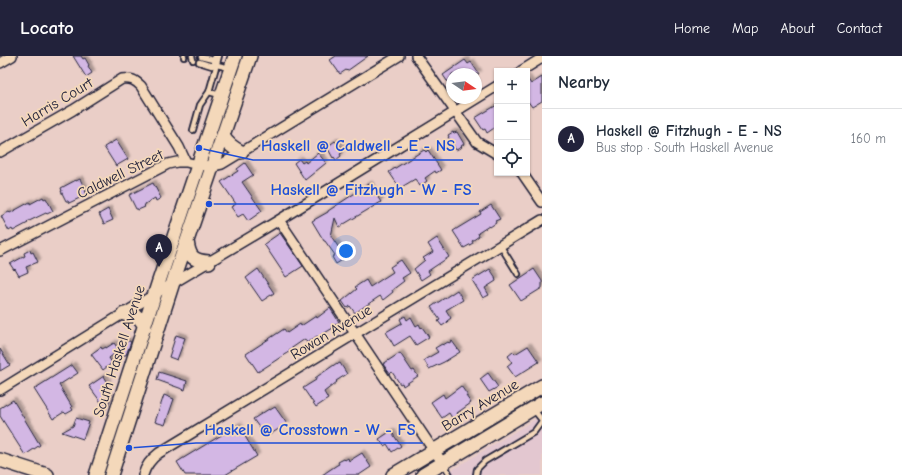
<!DOCTYPE html>
<html lang="en">
<head>
<meta charset="utf-8">
<style>
  body { margin:0; font-family:"Comic Neue",sans-serif; background:#f6f6f7; color:#1f2937 }
  .controls { position:absolute; right:12px; top:12px; display:grid; overflow:hidden; border-radius:0px; box-shadow:0 1px 3px #0004 }
  .controls button { width:36px; height:36px; display:grid; place-items:center; padding:0; border:0; border-bottom:1px solid #e0e1e3; background:#fff; color:#1f2937; font:20px sans-serif }
  .compass { position:absolute; left:446px; top:12px; width:36px; height:36px; border-radius:50%; background:#fff; box-shadow:0 1px 3px #0004; rotate:103deg }
  .you { position:absolute; left:346px; top:195px; width:14px; height:14px; margin:-10px; border:3px solid #fff; border-radius:50%; background:#1a73e8; box-shadow:0 0 0 6px #1a73e833 }
  .badge { display:grid; place-items:center; width:26px; height:26px; border-radius:50%; background:#22223b; color:#fff; font-size:13px; font-weight:700 }
  .pin { position:absolute; translate:-50% -33px; filter:drop-shadow(0 1px 2px #0008) }
  .pin::after { content:''; position:absolute; top:21px; width:14px; height:12px; background:inherit; clip-path:polygon(0 0,100% 0,50% 100%) }
  .list { margin:0; padding:0; list-style:none }
  h2 { display:flex; justify-content:space-between; align-items:center; height:52px; margin:0; padding:0 16px; font-size:17px }
  h2 small { font-size:13px; font-weight:400; color:#747a83 }
  .list li { display:grid; grid-template-columns:26px 1fr auto; gap:12px; align-items:center; box-sizing:border-box; height:60px; padding:0 16px; border-top:1px solid #e0e1e3 }
  .list b { display:block; font-size:15px; white-space:nowrap }
  .list p { margin:0; font-size:13px; white-space:nowrap; color:#747a83 }
  .list em { font-size:13px; font-style:normal; color:#747a83 }
  .icon { flex:none; width:22px; height:22px; fill:none; stroke:currentColor; stroke-width:2; stroke-linecap:round; stroke-linejoin:round }
  .map { position:relative; flex:none; width:542px; height:419px; overflow:hidden }
  header { display:flex; align-items:center; gap:24px; box-sizing:border-box; height:56px; padding:0 20px; background:#22223b; color:#fff }
  header strong { font-size:19px }
  nav { display:flex; gap:22px; margin-inline-start:auto; font-size:14px }
  main { display:flex }
  aside { flex:1; background:#fff }
  .map>svg:first-child { display:block }
  .built { fill:#e3c7d0 }
  .building { fill:#d3b7e4; stroke:#22223b; filter:url(#shadow) }
  .lines { fill:none; stroke-linecap:round; stroke-linejoin:round }
  .lane-casing { stroke:#22223b; stroke-width:8 }
  .street-casing { stroke:#22223b; stroke-width:12 }
  .secondary-casing { stroke:#22223b; stroke-width:16 }
  .lane { stroke:#f4d8ba; stroke-width:4.5 }
  .street { stroke:#f4d8ba; stroke-width:9 }
  .secondary { stroke:#f4d8ba; stroke-width:13 }
  .labels { text-anchor:middle; dominant-baseline:central; stroke-width:3.5; stroke-linejoin:round; paint-order:stroke }
  .street-label { font-size:15px; fill:#22223b; stroke:#f4d8ba }
  .leader { fill:none; stroke:#1d4ed8; stroke-width:1.5 }
  .callout-dot { fill:#1d4ed8; stroke:#f4d8ba; stroke-width:1.5 }
  .callout-label { font-size:16px; text-anchor:middle; font-weight:bold; fill:#1d4ed8; stroke:#f4d8ba; stroke-width:3.5; stroke-linejoin:round; paint-order:stroke }
</style>
</head>
<body>
<header>
<strong>Locato</strong>
<nav><a>Home</a><a>Map</a><a>About</a><a>Contact</a></nav>
</header>
<main>
<div class="map">
<svg width="542" height="419" viewBox="0 0 542 419">
  <defs>
    <filter id="shadow"><feDropShadow dx="3" dy="-3" stdDeviation="1" flood-color="#0004"/></filter>
  </defs>
  <rect width="100%" height="100%" fill="#eacec7"/>
  <filter id="ink" filterUnits="userSpaceOnUse"><feTurbulence type="fractalNoise" baseFrequency=".025" numOctaves="2"/><feDisplacementMap in="SourceGraphic" scale="8" xChannelSelector="R" yChannelSelector="G"/><feConvolveMatrix kernelMatrix="1 2 1 2 8 2 1 2 1" color-interpolation-filters="sRGB"/></filter>
  <g filter="url(#ink)">
    <path class="built" d="M542 359V419H444Z"/>
    <path class="building" d="M73 0H81L83 3 85 2 89 9 88 10 92 17 86 21Z
      M336 0H368L347 15 346 14 340 18 330 4Z
      M465 4 468 8 471 6 479 18H452V32L448 25H447L443 19Z
      M542 21V45L532 51 527 44V22L531 28Z
      M497 49V70L487 77 485 73 483 74 475 62Z
      M453 76 454 77 457 76 464 88 461 90 462 91 456 94 448 81H449L448 79Z
      M116 84 128 103 116 110 104 91Z
      M335 85 337 88H339L342 93H341L343 96 340 98 341 100 336 104 334 101 333 102 327 91Z
      M424 94 426 96 428 94 441 114 436 117 435 115 425 122 427 125 420 130 415 123 400 132 389 116Z
      M318 97 326 107 305 124 294 107 299 103 302 107 305 105 306 107Z
      M245 107 253 119 242 126 262 155 248 165 243 158 238 161 231 151 236 148 221 126 238 115 237 113Z
      M80 123 86 135 85 136 86 139 69 147 68 145H66L61 135H62L61 132 76 124V125Z
      M153 127 161 142 156 145 155 142 145 148V149L144 150 145 151 138 154V153H136L129 139Z
      M369 128 381 146 339 171 335 162 331 180 341 195 346 192 350 199 336 208 332 201 335 199 325 185H324L312 165 328 156V155Z
      M43 141 44 143 46 142 53 155 47 158 46 157 27 166 28 167 13 175 12 173 9 175 1 160 9 156 10 157 30 146V148Z
      M491 149 500 163 495 165 496 167 490 171 489 170 478 177 479 180 472 185 473 187 464 192 453 175 481 158 480 156Z
      M108 153 113 164 104 168 99 158Z
      M280 177 303 210 286 221 264 188Z
      M437 182 449 201 428 215 430 218 421 224 414 213 425 204 423 202 433 196 428 188Z
      M30 194 31 197 33 196 38 206 26 211 28 216 19 220 15 213 14 214 10 208 25 200 24 197Z
      M401 204 410 217 402 222 404 225 392 234 393 236 383 244 380 240 355 257 350 250 347 252 342 245 357 233 355 231 366 224 370 231 393 216 390 211Z
      M258 213 274 237 262 245 246 222Z
      M490 213 496 222H495L496 225 485 232 489 239 483 242 472 224Z
      M534 213 542 225V232L521 245 510 229Z
      M457 234 463 244 446 254 451 262 447 265 448 266 442 270 438 265 440 264 431 251Z
      M330 252 339 266 332 271 333 272 318 281 317 280 307 287 305 283 289 294 290 295 258 316 246 298 284 273 287 277 300 268 301 270 316 260 317 262Z
      M405 260 407 264 411 261 416 270 419 268 421 272 422 271 429 281 416 289 410 280 394 290 386 276 402 267 400 263Z
      M176 279 185 282 177 304 169 301Z
      M124 285H129L131 286 126 299H124L121 297Z
      M452 285 460 296 444 306 429 313 424 304 438 296 435 292 442 288 443 289 448 286 449 287Z
      M114 287 119 294 109 302 112 307 103 314 91 298 101 291 102 293 106 291V292Z
      M528 290 539 306 515 321 507 310 512 306 508 300 513 296 515 298Z
      M0 293 10 309 0 315Z
      M400 297 412 315 414 314 418 320 403 330 402 327 400 328 392 316 390 318 383 308Z
      M337 307 338 308 340 307 347 318 336 325 337 326 324 336 328 343 316 351 303 332 316 324 315 322Z
      M72 309 78 317 59 329 72 351H71L73 354 66 358 64 356 53 363 34 333Z
      M159 316 187 325 185 334 157 324Z
      M488 317 498 331 489 336 480 323Z
      M104 320 108 327 102 331 110 343 106 353 89 330Z
      M461 330 468 340H466L471 347 457 357 460 362 454 365 449 357 442 362 431 346 443 338 445 342Z
      M164 339 174 343 165 369 155 366Z
      M13 344 40 389 25 399 0 360V352Z
      M275 351 287 368 277 374 266 381 253 363 269 353 270 354Z
      M76 362 89 366 83 383 62 376 73 370Z
      M238 369 257 400 225 419H185L177 406Z
      M391 375 401 390 392 396 387 388 384 390 379 383Z
      M362 397 371 411 359 419H322L337 409 339 408 338 406 344 403 345 404 348 402 349 405Z"/>
    <g class="lines">
      <g class="lane-casing">
        <path id="lane" d="M192 0 193 4
          M219 0 209 36 220 39
          M184 1V0
          M201 1 213 4 215 1
          M199 6 212 10 216 0
          M217 9 230 12
          M193 74 200 49 209 36
          M500 189 518 218
          M534 354 542 364
          M444 408 450 419
          M476 419 477 413 485 405 534 376 542 365"/>
      </g>
      <g class="street-casing">
        <path id="street" d="M416 0 477 86 497 98
          M0 7 12 0
          M521 15 542 2
          M0 96 73 54 122 23C131 22 135 24 141 30L179 91 186 106
          M522 117 542 146
          M279 164 434 395 443 407
          M0 195 168 108 177 106H186L198 109 212 110 222 108 399 0
          M0 334 155 238 279 164 497 30
          M143 419C146 409 151 403 159 397L542 164"/>
      </g>
      <g class="secondary-casing">
        <path id="secondary" d="M223 80C227 88 233 92 241 96
          M187 185C189 201 193 205 209 206
          M124 258C136 259 140 260 145 271
          M0 404 47 419
          M96 419 158 228 235 0
          M111 419 176 217 250 0
          M393 419 542 330
          M423 419 542 347"/>
      </g>
      <use href="#lane" class="lane"/>
      <use href="#street" class="street"/>
      <use href="#secondary" class="secondary"/>
    </g>
  </g>
  <g class="labels">
    <g class="street-label">
      <text transform="translate(57 46) rotate(-31)">Harris Court</text>
      <text transform="translate(120 118) rotate(-26)">Caldwell Street</text>
      <text transform="translate(331 276) rotate(-31)">Rowan Avenue</text>
      <text transform="translate(119 295) rotate(-72)">South Haskell Avenue</text>
      <text transform="translate(480 349) rotate(-31)">Barry Avenue</text>
    </g>
  </g>
  <path class="leader" d="M199 92L253 104H463M209 148L262 148H479M129 392L196 387H423"/>
  <g class="callout-dot">
    <circle cx="199" cy="92" r="4"/>
    <circle cx="209" cy="148" r="4"/>
    <circle cx="129" cy="392" r="4"/>
  </g>
  <g class="callout-label">
    <text x="358" y="95">Haskell @ Caldwell - E - NS</text>
    <text x="371" y="139">Haskell @ Fitzhugh - W - FS</text>
    <text x="310" y="379">Haskell @ Crosstown - W - FS</text>
  </g>
</svg>
<div class="controls">
<button>+</button>
<button>−</button>
<button><svg class="icon" aria-label="locate" viewBox="0 0 24 24"><circle cx="12" cy="12" r="6"/><path d="M12 2v4M12 18v4M2 12h4M18 12h4"/></svg></button>
</div>
<svg class="compass" viewBox="-18 -18 36 36"><path d="M0-13l5 13h-10z" fill="#e53935"/><path d="M0 13l5-13h-10z" fill="#747a83"/></svg>
<div class="you"></div>
<div class="pin badge" style="left:159px;top:211px">A</div>
</div>
<aside>
<h2>Nearby<small></small></h2>
<ul class="list">
<li><span class="badge">A</span><div><b>Haskell @ Fitzhugh - E - NS</b><p>Bus stop · South Haskell Avenue</p></div><em>160 m</em></li>
</ul>
</aside>
</main>
</body>
</html>
